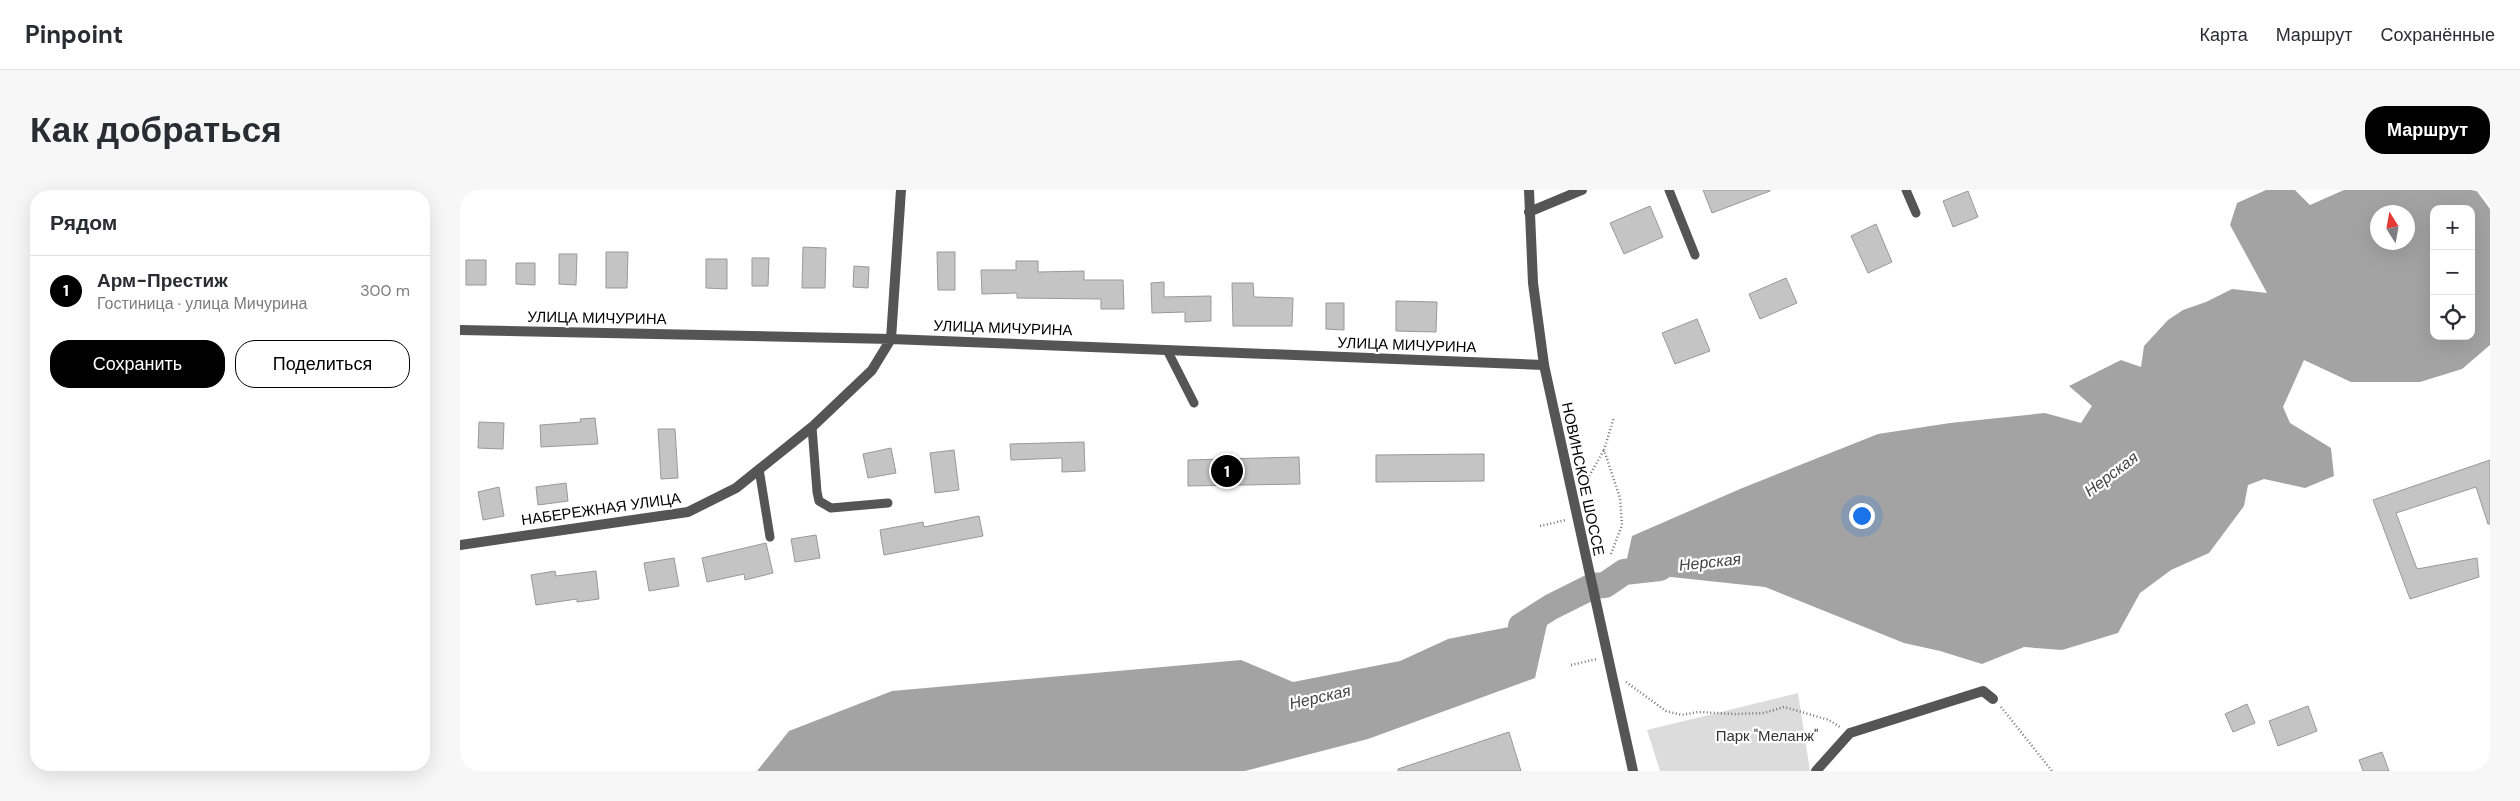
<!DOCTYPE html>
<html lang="ru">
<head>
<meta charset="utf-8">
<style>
  body { margin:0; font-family:"DM Sans",sans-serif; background:#f7f7f7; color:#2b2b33 }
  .controls { position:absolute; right:15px; top:15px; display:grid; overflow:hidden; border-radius:10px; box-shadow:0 5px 20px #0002 }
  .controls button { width:45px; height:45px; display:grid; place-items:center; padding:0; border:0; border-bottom:1px solid #e1e1e2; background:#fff; color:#2b2b33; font:25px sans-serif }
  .compass { position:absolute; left:1910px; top:15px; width:45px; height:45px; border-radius:50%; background:#fff; box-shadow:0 5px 20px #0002; rotate:349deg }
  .you { position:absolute; left:1401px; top:325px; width:18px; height:18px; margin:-12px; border:4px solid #fff; border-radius:50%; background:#1a73e8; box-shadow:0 0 0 8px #1a73e833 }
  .badge { display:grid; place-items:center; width:32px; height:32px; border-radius:50%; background:#000; color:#fff; font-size:16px; font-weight:700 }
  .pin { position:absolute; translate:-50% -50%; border:2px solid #fff; box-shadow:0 1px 5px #0006 }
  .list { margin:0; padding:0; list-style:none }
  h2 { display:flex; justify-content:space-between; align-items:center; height:65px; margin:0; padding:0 20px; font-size:21px }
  h2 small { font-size:16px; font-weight:400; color:#7c7c81 }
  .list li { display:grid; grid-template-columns:32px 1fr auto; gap:15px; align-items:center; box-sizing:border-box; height:70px; padding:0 20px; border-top:1px solid #e1e1e2 }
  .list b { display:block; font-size:19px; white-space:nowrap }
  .list p { margin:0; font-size:16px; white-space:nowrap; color:#7c7c81 }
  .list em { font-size:16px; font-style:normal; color:#7c7c81 }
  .actions { display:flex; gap:10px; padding:15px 20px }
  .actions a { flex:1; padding:11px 0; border:1px solid #000; border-radius:20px; text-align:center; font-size:18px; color:#000 }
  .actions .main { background:#000; color:#fff }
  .icon { flex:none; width:28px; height:28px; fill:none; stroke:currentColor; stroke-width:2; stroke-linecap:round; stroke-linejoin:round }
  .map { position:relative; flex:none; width:2030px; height:581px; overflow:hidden; border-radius:20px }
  header { display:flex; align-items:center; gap:30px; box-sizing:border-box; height:70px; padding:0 25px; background:#fff; border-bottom:1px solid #e1e1e2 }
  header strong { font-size:24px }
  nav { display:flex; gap:28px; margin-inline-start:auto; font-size:18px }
  .intro { display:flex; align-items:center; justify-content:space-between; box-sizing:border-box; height:120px; padding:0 30px }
  h1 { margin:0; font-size:35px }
  .button { padding:12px 22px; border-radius:20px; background:#000; color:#fff; font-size:18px; font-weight:700 }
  main { display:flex; gap:30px; padding:0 30px }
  aside { flex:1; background:#fff; border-radius:20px; box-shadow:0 5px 20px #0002 }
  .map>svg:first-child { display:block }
  .green { fill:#dcdcdc }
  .water { fill:#a3a3a3; fill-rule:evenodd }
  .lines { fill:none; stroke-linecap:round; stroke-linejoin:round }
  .river { stroke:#a3a3a3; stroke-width:26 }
  .building { fill:#c4c4c4; stroke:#999 }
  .path { stroke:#777; stroke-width:2.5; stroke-dasharray:1 2.5; stroke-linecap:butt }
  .service { stroke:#555; stroke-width:9 }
  .minor { stroke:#555; stroke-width:10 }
  .tertiary { stroke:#555; stroke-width:10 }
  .labels { text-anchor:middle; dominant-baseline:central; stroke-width:4.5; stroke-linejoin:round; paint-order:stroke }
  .street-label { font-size:15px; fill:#000; stroke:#fff }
  .park-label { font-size:15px; fill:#333; stroke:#fff }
  .water-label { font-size:16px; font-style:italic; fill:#444; stroke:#fff }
</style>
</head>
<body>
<header>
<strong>Pinpoint</strong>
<nav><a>Карта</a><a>Маршрут</a><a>Сохранённые</a></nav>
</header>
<div class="intro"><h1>Как добраться</h1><a class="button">Маршрут</a></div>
<main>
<aside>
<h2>Рядом<small></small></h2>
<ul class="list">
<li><span class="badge">1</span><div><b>Арм-Престиж</b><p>Гостиница · улица Мичурина</p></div><em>300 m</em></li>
</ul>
<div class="actions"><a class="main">Сохранить</a><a>Поделиться</a></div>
</aside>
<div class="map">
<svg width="2030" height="581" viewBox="0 0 2030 581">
  <rect width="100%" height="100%" fill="#fff"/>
  <path class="green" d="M1338 503 1350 581H1200L1187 540Z"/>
  <path class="water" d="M1806 0H1835L1850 15 1884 0H2016L2030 19V155L2002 179 1960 192H1891L1844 170 1823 217 1830 233 1871 258 1874 286 1845 298 1804 289 1788 295 1784 316 1749 363 1711 380 1680 403 1658 443 1602 460 1564 457 1522 474 1480 461 1444 453 1305 397 1164 382 1172 346 1280 299 1418 244 1490 233 1585 223 1621 233 1632 216 1609 196 1661 170 1681 177 1684 156 1708 130 1723 120 1746 112 1772 99 1807 103 1770 35 1777 13ZM1974 19H2011V146H1974ZM1918 22H1948V52H1918Z
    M1091 417 1075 488 908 549 785 581H297L329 541 432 501 781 470 833 492 940 471 988 449 1059 435Z"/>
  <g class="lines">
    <path class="river" d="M1061 436 1091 417 1133 396 1145 395 1164 382 1200 378"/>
  </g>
  <path class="building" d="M1243 0H1310V1L1252 23Z
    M1508 1 1518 27 1493 37 1483 11Z
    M1190 16 1203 47 1164 64 1150 33Z
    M1416 34 1432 72 1408 83 1391 46Z
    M343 57 366 58 365 98H342Z
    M146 62H168L167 98H146Z
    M477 62H495V100H478Z
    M99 64H117L116 95 99 94Z
    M292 68H309L308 96H292Z
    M246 69H267V99L246 98Z
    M6 70H26V95H6Z
    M556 71H578V82L624 81V90H663L664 119H641V109L557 108V103L522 104 521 80H556Z
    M56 73H75V95L56 94Z
    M394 76 409 77 408 98 393 97Z
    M1326 88 1337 113 1300 129 1289 104Z
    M704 92V107L751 106V131L725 132V122L692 123 691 93Z
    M772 93H793L794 107 833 108 832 136H773Z
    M936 111 977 112 976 142 936 141Z
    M866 113H884V140L866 139Z
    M1237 129 1250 161 1215 174 1202 143Z
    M135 228 138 254 81 257 80 235 121 232 120 229Z
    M19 232 44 233 43 259 18 258Z
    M198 239H215L218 288 201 289Z
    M624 252 625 281 602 282V268L551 270 550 254Z
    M431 258 436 283 408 288 403 264Z
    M494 260 499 300 475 303 470 263Z
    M1024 264V291L916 292V265Z
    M839 267 840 294 728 296V270Z
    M2030 270V334H2028L2016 297 1936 323 1957 379 2017 368 2019 387 1950 409 1913 310Z
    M106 293 108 311 78 315 76 297Z
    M39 297 44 326 23 330 18 302Z
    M519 326 523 346 424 365 420 340 463 332 464 337Z
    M356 345 360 368 335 372 331 349Z
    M306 353 313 383 285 390 284 384 247 392 242 368Z
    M214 368 219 396 189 401 184 373Z
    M95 381 96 386 136 381 139 409 117 412V409L76 415 71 385Z
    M1787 514 1795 533 1773 542 1765 524Z
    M1848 516 1857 541 1818 556 1809 531Z
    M1049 542 1061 581H938V579Z
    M1922 562 1929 581H1903L1899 570Z"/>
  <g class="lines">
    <path class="path" d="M1124 295 1144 260
      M1080 336 1106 330
      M1151 364 1162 335 1160 308 1144 260 1154 227
      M1111 475 1137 469
      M1166 492 1206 521 1222 525 1238 522 1275 524 1304 523 1324 517 1369 530 1380 537
      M1541 517 1592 581"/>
    <path class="service" d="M1209 0 1235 65
      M1446 0 1456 23
      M707 160 734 213
      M352 237 357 302 359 311 371 318 428 313
      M299 279 310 347"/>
    <path class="minor" d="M1069 22 1122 0
      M0 140 431 149 1084 175
      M0 355 228 322 276 298 352 237 412 180 431 149 441 0
      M1356 581 1390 543 1523 501 1533 509"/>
    <path class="tertiary" d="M1069 0 1073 93 1084 175 1173 581"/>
  </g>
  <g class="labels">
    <g class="street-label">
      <text transform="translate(137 128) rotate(1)">УЛИЦА МИЧУРИНА</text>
      <text transform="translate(543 138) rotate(2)">УЛИЦА МИЧУРИНА</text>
      <text transform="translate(947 155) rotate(2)">УЛИЦА МИЧУРИНА</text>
      <text transform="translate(1123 289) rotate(78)">НОВИНСКОЕ ШОССЕ</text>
      <text transform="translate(141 319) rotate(-8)">НАБЕРЕЖНАЯ УЛИЦА</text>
    </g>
    <g class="park-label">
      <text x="1307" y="546">Парк "Меланж"</text>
    </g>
    <g class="water-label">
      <text transform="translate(1651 284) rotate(-37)">Нерская</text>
      <text transform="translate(1250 372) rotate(-6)">Нерская</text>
      <text transform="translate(860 507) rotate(-13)">Нерская</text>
    </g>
  </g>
</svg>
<div class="controls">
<button>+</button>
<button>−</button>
<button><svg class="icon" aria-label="locate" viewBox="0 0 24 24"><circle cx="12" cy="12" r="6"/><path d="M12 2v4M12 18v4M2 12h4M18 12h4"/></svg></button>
</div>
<svg class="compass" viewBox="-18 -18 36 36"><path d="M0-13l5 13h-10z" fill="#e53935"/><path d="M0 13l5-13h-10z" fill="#7c7c81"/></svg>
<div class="you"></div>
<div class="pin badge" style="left:767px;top:281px">1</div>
</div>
</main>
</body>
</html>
